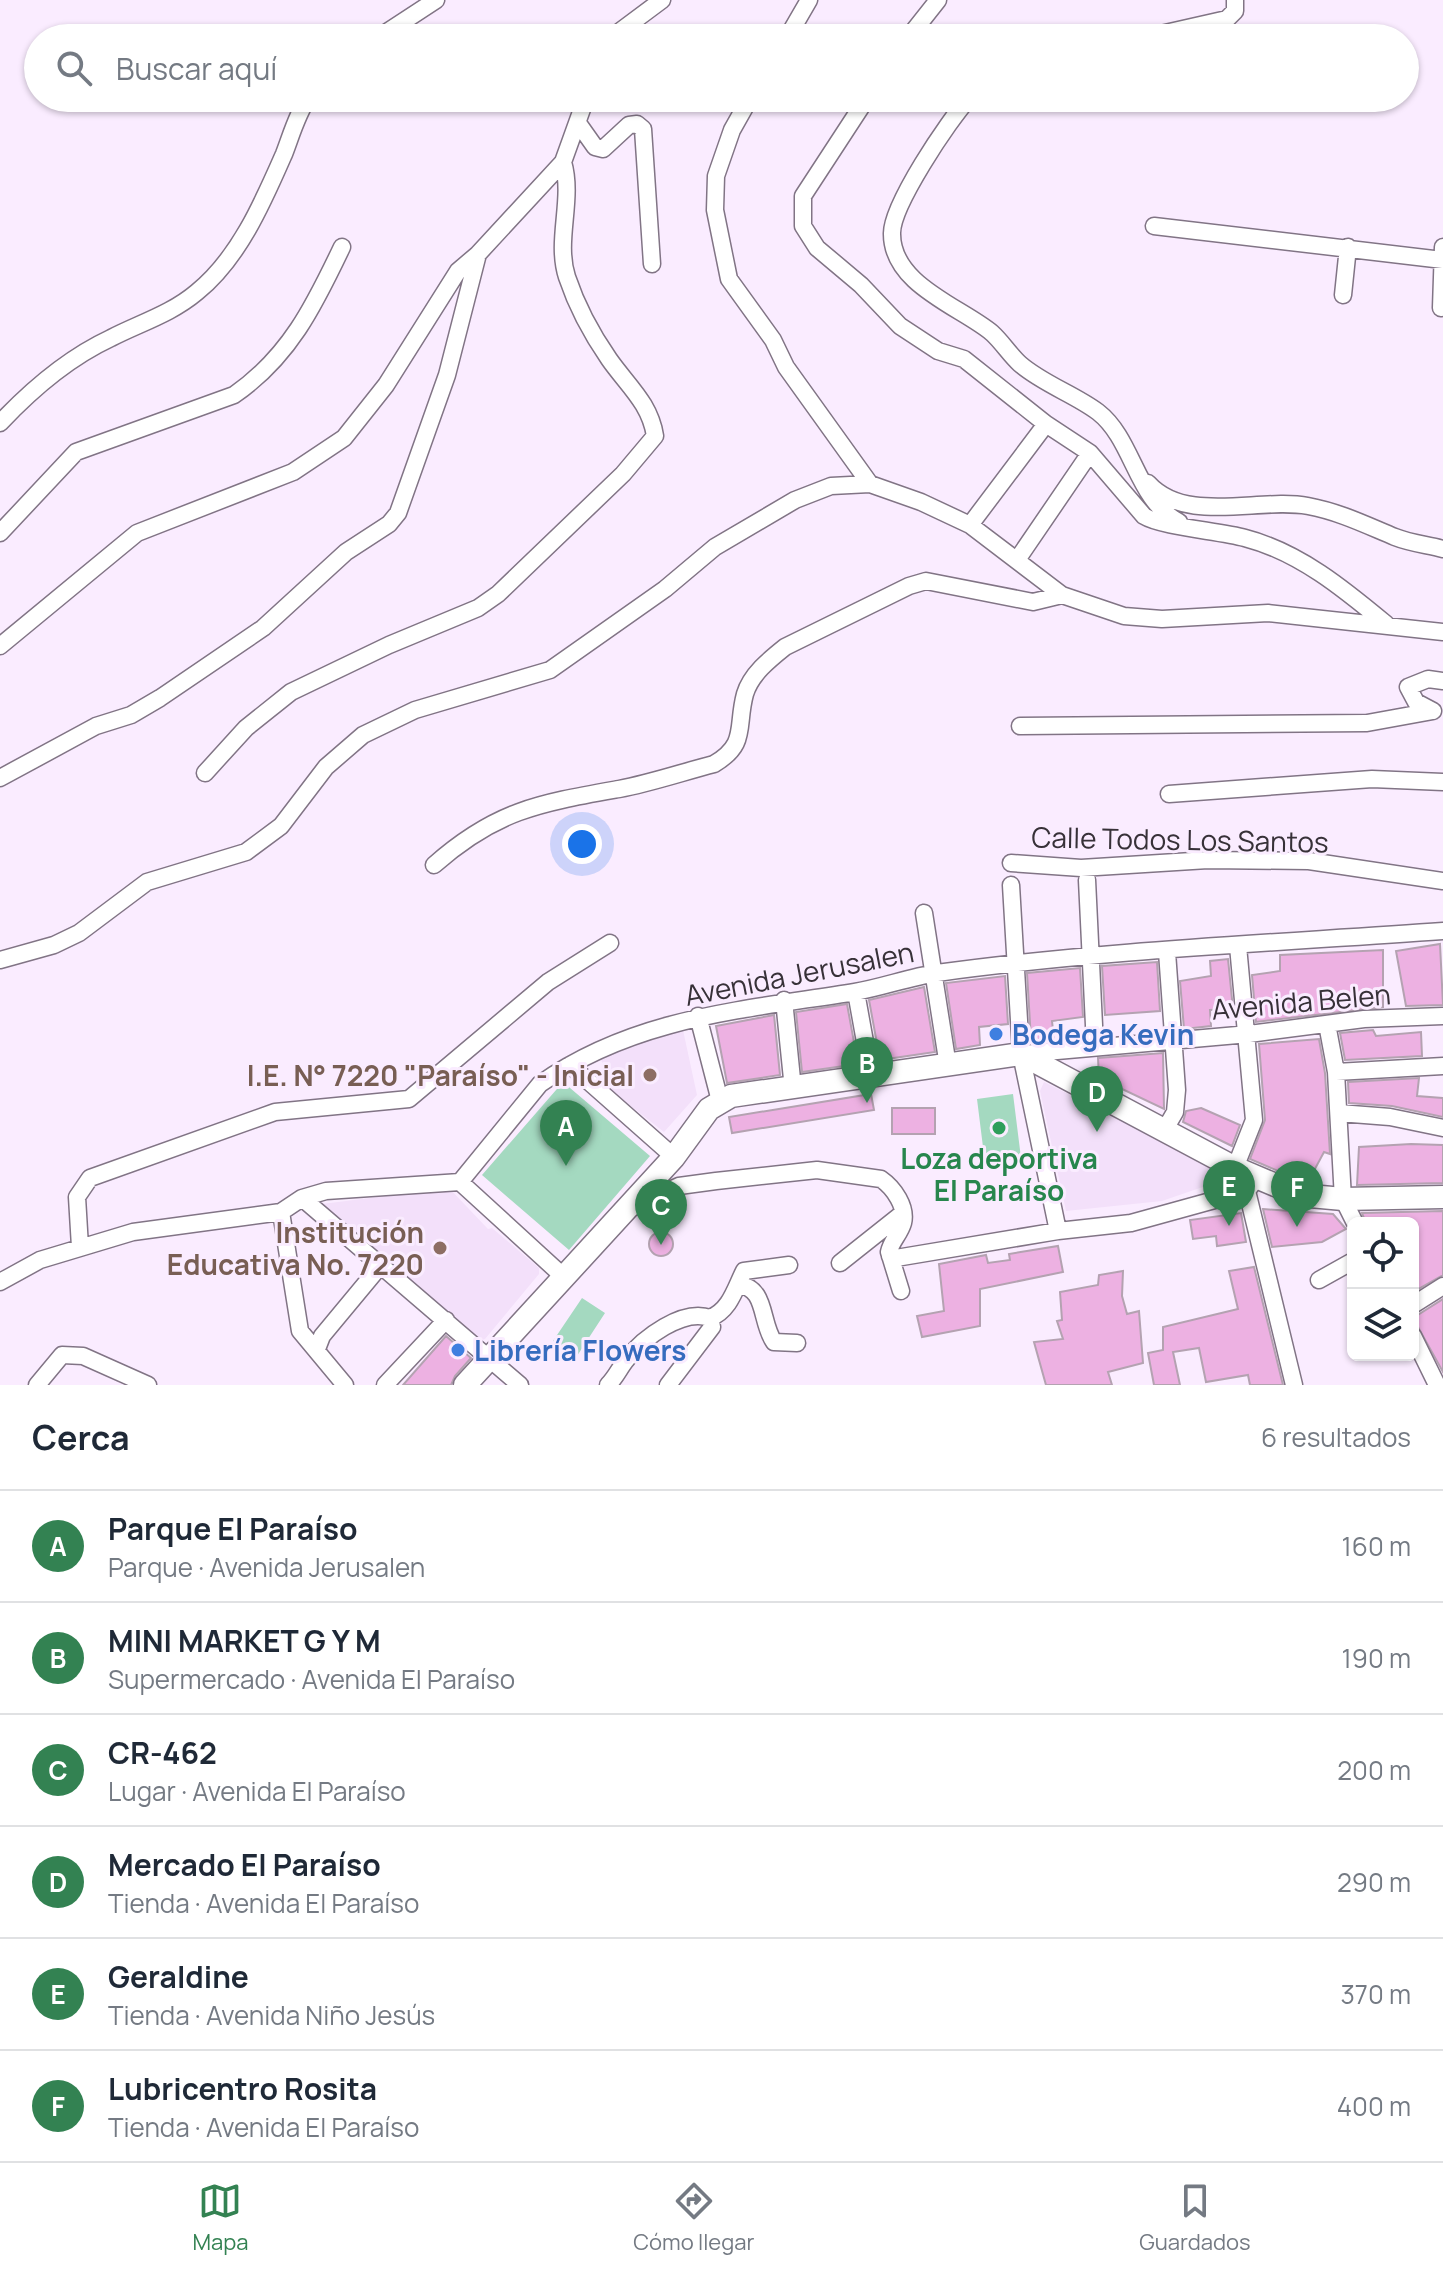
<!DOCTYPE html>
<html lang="es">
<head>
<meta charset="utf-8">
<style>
  body { margin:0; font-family:Manrope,sans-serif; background:#f2f2f3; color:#1f2937 }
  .controls { position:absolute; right:24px; bottom:24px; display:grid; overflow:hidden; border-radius:12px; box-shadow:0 2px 6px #0004 }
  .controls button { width:72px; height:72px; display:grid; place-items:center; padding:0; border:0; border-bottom:2px solid #e0e1e3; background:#fff; color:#1f2937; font:40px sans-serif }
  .you { position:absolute; left:582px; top:844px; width:28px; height:28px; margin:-20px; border:6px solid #fff; border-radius:50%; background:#1a73e8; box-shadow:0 0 0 12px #1a73e833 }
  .badge { display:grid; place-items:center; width:52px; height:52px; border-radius:50%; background:#338252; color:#fff; font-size:26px; font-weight:700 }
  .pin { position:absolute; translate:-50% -66px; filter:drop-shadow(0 2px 4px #0008) }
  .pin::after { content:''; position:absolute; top:42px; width:28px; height:24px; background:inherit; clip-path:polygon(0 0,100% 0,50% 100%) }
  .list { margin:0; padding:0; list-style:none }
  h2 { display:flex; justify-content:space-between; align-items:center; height:104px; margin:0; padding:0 32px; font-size:34px }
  h2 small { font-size:26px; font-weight:400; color:#747a83 }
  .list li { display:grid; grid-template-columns:52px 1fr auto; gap:24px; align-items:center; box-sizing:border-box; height:112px; padding:0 32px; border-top:2px solid #e0e1e3 }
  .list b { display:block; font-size:30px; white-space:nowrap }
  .list p { margin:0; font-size:26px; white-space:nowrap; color:#747a83 }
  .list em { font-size:26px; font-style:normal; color:#747a83 }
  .icon { flex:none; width:44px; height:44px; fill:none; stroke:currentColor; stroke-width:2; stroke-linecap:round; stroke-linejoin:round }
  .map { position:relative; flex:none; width:1443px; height:1385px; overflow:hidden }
  .search { position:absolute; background:#fff; box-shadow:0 2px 6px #0004; left:24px; right:24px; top:24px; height:88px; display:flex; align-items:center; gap:20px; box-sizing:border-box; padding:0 28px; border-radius:44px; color:#747a83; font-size:30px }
  .sheet { height:776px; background:#fff }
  nav { display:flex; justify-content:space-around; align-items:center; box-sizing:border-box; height:112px; border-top:2px solid #e0e1e3; background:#fff; font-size:22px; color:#747a83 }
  nav a { display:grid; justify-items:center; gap:4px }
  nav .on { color:#338252 }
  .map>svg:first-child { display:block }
  .built { fill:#f3e0fa }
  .green { fill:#a4d9c0 }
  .building { fill:#edb1e2; stroke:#b4a2b1; stroke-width:2 }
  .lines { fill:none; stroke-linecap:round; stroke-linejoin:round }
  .street-casing { stroke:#817485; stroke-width:19 }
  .secondary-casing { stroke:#817485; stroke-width:25 }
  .street { stroke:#fff; stroke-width:16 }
  .secondary { stroke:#fff; stroke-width:22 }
  .shop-dot { fill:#3f7fe0; stroke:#faecff; stroke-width:3 }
  .education-dot { fill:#8d6e63; stroke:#faecff; stroke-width:3 }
  .leisure-dot { fill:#2e9e5b; stroke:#faecff; stroke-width:3 }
  .labels { text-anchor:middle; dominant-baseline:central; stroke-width:6; stroke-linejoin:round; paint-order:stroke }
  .street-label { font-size:28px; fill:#373138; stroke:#faecff }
  .shop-label { font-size:28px; font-weight:bold; fill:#366cbe; stroke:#faecff; text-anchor:start }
  .education-label { font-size:28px; font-weight:bold; fill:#785e54; stroke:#faecff; text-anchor:end }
  .leisure-label { font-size:28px; font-weight:bold; fill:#27864d; stroke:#faecff }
</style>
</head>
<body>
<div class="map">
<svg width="1443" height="1385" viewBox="0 0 1443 1385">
  <rect width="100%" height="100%" fill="#faecff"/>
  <path class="built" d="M683 1030 697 1095 664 1132 613 1092 600 1057Z
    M1044 1082 1226 1172 1229 1178 1162 1201 1066 1211 1040 1091Z
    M449 1188 488 1229 492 1228 539 1268V1274L485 1339 475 1342 314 1205Z"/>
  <path class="green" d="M563 1082 650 1156 569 1250 482 1175Z
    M1013 1094 1021 1158 985 1163 977 1099Z
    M582 1298 605 1313 577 1356 553 1341Z"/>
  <path class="building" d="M1440 944 1443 1005 1406 1006 1396 951Z
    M1383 950V1007L1256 1022 1252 975 1280 971V955Z
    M1228 959 1233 1009 1210 1010 1211 1026 1184 1029 1180 981 1211 976 1210 961Z
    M1157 962 1160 1011 1105 1015 1102 966Z
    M1080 968 1083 1017 1052 1021 1054 1039 1031 1040 1027 973Z
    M1005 976 1008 1024 979 1027 980 1045 956 1049 946 983Z
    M924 987 935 1052 880 1060 869 1000Z
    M847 1004 858 1064 802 1072 796 1012Z
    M774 1015 780 1075 727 1083 716 1026Z
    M1373 1030 1376 1036 1421 1032 1422 1056 1345 1060 1340 1033Z
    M1319 1039 1325 1073 1330 1154 1324 1152 1308 1182 1302 1181 1250 1159 1265 1120 1259 1044Z
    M1163 1053 1164 1109 1099 1078 1098 1058Z
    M1419 1078 1417 1096 1443 1098V1117L1392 1106 1349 1103 1348 1082Z
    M871 1094 874 1110 732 1133 729 1117Z
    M892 1108H935V1134H892Z
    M1201 1108 1240 1125 1232 1146 1183 1122 1186 1111Z
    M1411 1144 1443 1145V1183L1357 1185 1359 1147Z
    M1263 1209 1333 1214 1346 1229 1322 1242 1272 1247Z
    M1443 1211V1275L1413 1292V1223H1366L1362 1213Z
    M1241 1213 1246 1242 1217 1246 1216 1236 1193 1239 1190 1220Z
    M649 1244a12 12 0 1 1 24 0a12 12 0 1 1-24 0Z
    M1058 1246 1063 1272 980 1289V1326L922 1337 917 1316 944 1311 939 1264 986 1255 988 1263 1010 1260 1009 1254Z
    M1254 1267 1283 1385H1250L1248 1375 1206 1382 1199 1348 1173 1352 1180 1385H1154L1148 1353 1163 1350V1327L1238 1309 1229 1271Z
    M1123 1271 1122 1296 1127 1314 1139 1311 1143 1363 1108 1372 1112 1385H1046L1034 1342 1063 1339 1057 1321 1062 1320 1060 1292 1098 1285 1099 1275Z
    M1443 1299V1372L1413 1318Z
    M446 1336 471 1358 455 1376 451 1385H403Z"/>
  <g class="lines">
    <g class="street-casing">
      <path id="street" d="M378 38 436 0
        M611 38 662 0
        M787 38 809 0
        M908 38 938 0
        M1143 38 1227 19 1235 11V0
        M750 98 732 130 716 176 715 210 729 279 773 340 786 367 870 484
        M867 98 803 196V226L817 248 861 285 900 326 938 351 964 359 1046 424 1090 453 1144 516C1162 527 1220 531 1245 538 1299 552 1344 589 1386 624
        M969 98C949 120 891 206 892 234 892 285 961 307 992 333 1002 342 1010 355 1020 364 1043 384 1074 394 1098 412 1134 440 1136 500 1179 522
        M578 123 595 147 603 149 629 125 637 124 643 129 652 264
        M1154 226 1443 260
        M1343 295 1348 247
        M1441 308 1443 247
        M0 423C32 389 68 358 111 338 140 323 171 314 197 292 239 258 263 202 284 154 291 136 297 114 308 98
        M1148 483C1186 525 1259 497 1308 506 1340 512 1366 525 1395 537 1410 543 1428 545 1443 549
        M970 525 1046 424
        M0 533 76 452 234 395C289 357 314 306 342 247
        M1017 560 1090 453
        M0 646 137 533 293 472 344 438 386 385 458 271 478 254
        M1433 711 1416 702 1408 687 1428 679 1443 681
        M1020 726 1367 723 1433 711
        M205 773 246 728 291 692 389 645 478 608 498 594 623 474 655 436C650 403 627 385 609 359 591 333 577 307 567 277 555 240 574 200 563 162
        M0 778 96 726 131 715 160 698 263 628 346 552 389 524 398 513 447 375 478 254 563 162 586 98
        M1169 794 1372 779 1443 782
        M1011 863 1081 868 1208 860 1309 861 1443 881
        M434 865C496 810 540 803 619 789 651 783 683 772 714 764 748 744 736 727 745 694 751 674 770 659 785 647L909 586 926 581 1033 602 1062 595
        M1087 880 1095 1046
        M1011 885 1021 1054 1058 1231
        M924 913 948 1066
        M0 960 54 945 79 933 147 882 246 852 281 826 326 767 363 735 415 710 550 670 665 589 715 547 795 500 831 486 870 484 921 502 970 525 1062 595 1124 616 1162 619 1268 613 1443 632
        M856 992 871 1075
        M784 1000 793 1089
        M698 1016 720 1101
        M1327 1024 1336 1072 1343 1199 1355 1223
        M1023 1054 1249 1034 1364 1019 1443 1016
        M570 1065 674 1157
        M1336 1072 1443 1066
        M1339 1113 1390 1117 1443 1128
        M1164 1131 1175 1112 1177 1090 1167 952
        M1235 1168 1254 1120 1238 946
        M460 1182 565 1278
        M1247 1191 1294 1385
        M302 1198 520 1385
        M631 1208 679 1186 716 1181 817 1170 881 1179C894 1188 907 1207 903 1223 900 1234 891 1241 889 1252L901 1291
        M281 1212 300 1331 345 1385
        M80 1247 77 1197 90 1178 275 1112 409 1099 548 982 610 943
        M890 1256 896 1258 1058 1231 1131 1223 1247 1191 1257 1177
        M840 1263 903 1213
        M1319 1280 1353 1261
        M0 1282 40 1260 133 1232 281 1212 302 1198 326 1191 460 1182 540 1084C635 1017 744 1010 855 992 883 987 910 977 937 973 1104 950 1275 943 1443 931
        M738 1285C767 1287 760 1322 774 1342L797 1343
        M1413 1305 1443 1286
        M710 1318C730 1310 735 1289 744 1271L789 1265
        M1413 1336 1437 1385
        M317 1349 322 1336 381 1265
        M37 1385 62 1355 83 1356 148 1385
        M385 1385 446 1320
        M608 1385C616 1377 620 1367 627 1359 643 1338 683 1308 710 1318L712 1327 668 1385"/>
    </g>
    <g class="secondary-casing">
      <path id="secondary" d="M465 1385 674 1157 709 1109 731 1096 1021 1054 1235 1168 1299 1195 1343 1199 1443 1197"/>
    </g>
    <use href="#street" class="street"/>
    <use href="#secondary" class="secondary"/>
  </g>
  <g class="shop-dot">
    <circle cx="996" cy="1034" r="8"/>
    <circle cx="458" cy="1350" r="8"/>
  </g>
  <g class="education-dot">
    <circle cx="650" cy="1075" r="8"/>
    <circle cx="440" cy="1248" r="8"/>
  </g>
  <circle class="leisure-dot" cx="999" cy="1128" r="8"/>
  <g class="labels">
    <g class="street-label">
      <text transform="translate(1180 839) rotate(1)">Calle Todos Los Santos</text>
      <text transform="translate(799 973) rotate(-11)">Avenida Jerusalen</text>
      <text transform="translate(1301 1001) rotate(-5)">Avenida Belen</text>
    </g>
    <g class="shop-label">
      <text x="1012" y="1034">Bodega Kevin</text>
      <text x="474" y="1350">Librería Flowers</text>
    </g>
    <g class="education-label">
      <text x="634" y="1075">I.E. N° 7220 "Paraíso" - Inicial</text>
      <text x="424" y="1232">Institución<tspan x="424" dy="32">Educativa No. 7220</tspan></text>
    </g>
    <g class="leisure-label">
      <text x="999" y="1158">Loza deportiva<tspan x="999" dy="32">El Paraíso</tspan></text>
    </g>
  </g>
</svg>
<div class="controls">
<button><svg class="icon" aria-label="locate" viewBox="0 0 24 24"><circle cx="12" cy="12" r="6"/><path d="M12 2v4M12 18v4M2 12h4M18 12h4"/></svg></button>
<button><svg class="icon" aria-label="layers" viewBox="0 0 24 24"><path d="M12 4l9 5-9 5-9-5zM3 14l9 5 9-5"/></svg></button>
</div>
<div class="you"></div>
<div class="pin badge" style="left:566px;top:1166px">A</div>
<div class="pin badge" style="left:867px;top:1103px">B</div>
<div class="pin badge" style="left:661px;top:1245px">C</div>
<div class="pin badge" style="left:1097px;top:1132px">D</div>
<div class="pin badge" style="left:1229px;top:1226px">E</div>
<div class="pin badge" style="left:1297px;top:1227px">F</div>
<div class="search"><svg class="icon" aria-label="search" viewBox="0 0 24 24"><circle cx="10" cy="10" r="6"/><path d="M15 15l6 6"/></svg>Buscar aquí</div>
</div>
<section class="sheet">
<h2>Cerca<small>6 resultados</small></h2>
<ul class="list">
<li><span class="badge">A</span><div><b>Parque El Paraíso</b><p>Parque · Avenida Jerusalen</p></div><em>160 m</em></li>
<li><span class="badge">B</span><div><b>MINI MARKET G Y M</b><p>Supermercado · Avenida El Paraíso</p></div><em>190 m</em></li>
<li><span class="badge">C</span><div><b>CR-462</b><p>Lugar · Avenida El Paraíso</p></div><em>200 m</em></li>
<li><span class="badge">D</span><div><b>Mercado El Paraíso</b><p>Tienda · Avenida El Paraíso</p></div><em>290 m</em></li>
<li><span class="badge">E</span><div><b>Geraldine</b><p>Tienda · Avenida Niño Jesús</p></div><em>370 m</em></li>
<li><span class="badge">F</span><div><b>Lubricentro Rosita</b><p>Tienda · Avenida El Paraíso</p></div><em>400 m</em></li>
</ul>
</section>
<nav>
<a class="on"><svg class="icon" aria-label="map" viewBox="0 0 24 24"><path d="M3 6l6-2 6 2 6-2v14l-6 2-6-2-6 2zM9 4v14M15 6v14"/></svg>Mapa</a>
<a><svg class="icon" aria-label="directions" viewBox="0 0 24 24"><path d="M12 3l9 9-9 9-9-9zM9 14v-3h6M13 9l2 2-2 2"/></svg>Cómo llegar</a>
<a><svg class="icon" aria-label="saved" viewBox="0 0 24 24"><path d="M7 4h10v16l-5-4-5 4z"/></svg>Guardados</a>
</nav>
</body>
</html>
